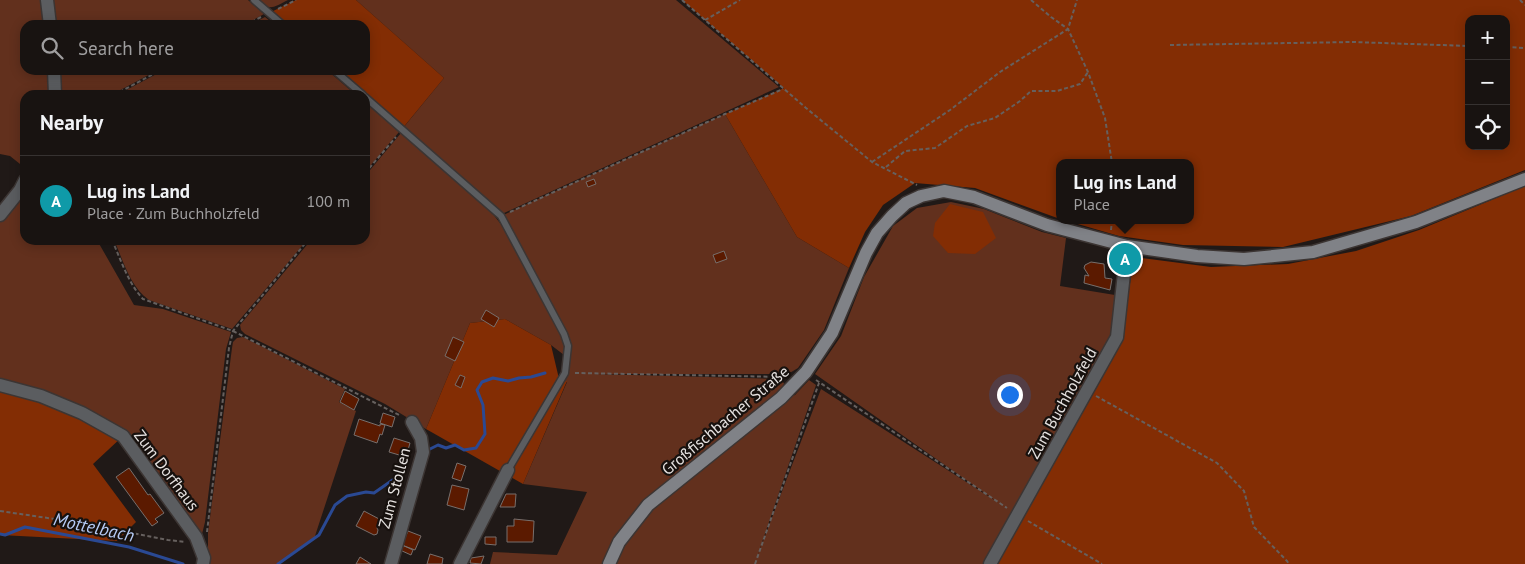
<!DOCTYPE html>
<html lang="en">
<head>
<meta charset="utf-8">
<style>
  body { margin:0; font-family:"PT Sans",sans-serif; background:#211c1a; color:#f1f3f6 }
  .controls { position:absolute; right:15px; top:15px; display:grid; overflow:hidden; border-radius:10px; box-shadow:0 2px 12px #0003 }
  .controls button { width:45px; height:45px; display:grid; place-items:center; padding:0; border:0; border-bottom:1px solid #363231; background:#181311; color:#f1f3f6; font:25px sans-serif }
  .you { position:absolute; left:1009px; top:394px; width:18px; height:18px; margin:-12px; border:4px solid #fff; border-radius:50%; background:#1a73e8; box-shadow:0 0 0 8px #1a73e833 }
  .badge { display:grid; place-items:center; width:32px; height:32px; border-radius:50%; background:#b45309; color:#fff; font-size:16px; font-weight:700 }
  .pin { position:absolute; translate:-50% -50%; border:2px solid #fff; box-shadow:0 1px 5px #0006 }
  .popup { position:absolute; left:1056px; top:159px; width:138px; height:65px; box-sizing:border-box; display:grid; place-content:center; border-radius:10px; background:#181311; filter:drop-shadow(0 1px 4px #0005); font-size:16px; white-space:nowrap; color:#9f9e9f }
  .popup b { font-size:19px; color:#f1f3f6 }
  .popup::after { content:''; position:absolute; left:50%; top:100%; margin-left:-10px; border:10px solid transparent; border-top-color:#181311 }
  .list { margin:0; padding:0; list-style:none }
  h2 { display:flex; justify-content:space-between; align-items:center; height:65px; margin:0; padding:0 20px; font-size:21px }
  h2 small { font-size:16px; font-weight:400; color:#9f9e9f }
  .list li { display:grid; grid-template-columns:32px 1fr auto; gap:15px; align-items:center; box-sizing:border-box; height:90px; padding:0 20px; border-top:1px solid #363231 }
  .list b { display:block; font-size:19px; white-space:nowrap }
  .list p { margin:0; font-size:16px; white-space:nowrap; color:#9f9e9f }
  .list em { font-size:16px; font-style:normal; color:#9f9e9f }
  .icon { flex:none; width:28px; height:28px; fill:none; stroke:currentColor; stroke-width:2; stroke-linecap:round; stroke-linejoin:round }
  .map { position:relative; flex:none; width:1525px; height:564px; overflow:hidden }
  .search { position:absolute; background:#181311; box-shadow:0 2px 12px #0003; left:20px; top:20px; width:350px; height:55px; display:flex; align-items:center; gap:12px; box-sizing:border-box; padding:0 18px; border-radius:15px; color:#9f9e9f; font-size:19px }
  .panel { position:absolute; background:#181311; box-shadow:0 2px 12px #0003; left:20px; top:90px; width:350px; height:155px; border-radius:15px }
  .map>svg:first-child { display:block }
  .green { fill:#62301d }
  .forest { fill:#832d04; fill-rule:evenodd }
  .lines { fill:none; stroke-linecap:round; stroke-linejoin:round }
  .stream { stroke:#2a4993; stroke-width:3 }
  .building { fill:#5b1a00; stroke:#776f6c }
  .lane-casing { stroke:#3c3533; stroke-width:9 }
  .street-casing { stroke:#3c3533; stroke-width:15 }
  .secondary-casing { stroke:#3c3533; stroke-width:15 }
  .path { stroke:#66605e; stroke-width:2; stroke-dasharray:4 2.5; stroke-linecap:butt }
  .lane { stroke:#5b5d60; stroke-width:6 }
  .street { stroke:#5b5d60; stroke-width:12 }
  .secondary { stroke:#808287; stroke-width:12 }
  .labels { text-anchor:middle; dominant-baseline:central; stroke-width:4.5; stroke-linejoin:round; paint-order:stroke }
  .street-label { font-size:16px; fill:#e6e2e0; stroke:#17110e }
  .water-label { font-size:18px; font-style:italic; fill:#b6cbf5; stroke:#17110e }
</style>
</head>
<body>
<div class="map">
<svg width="1525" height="564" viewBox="0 0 1525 564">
  <rect width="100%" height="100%" fill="#201917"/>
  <path class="green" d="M0 0H43L45 25H25V70H50L52 95H25V163L20 164 10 156 0 154Z
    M50 0H248L264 14 244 25H53Z
    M255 0H288C272 8 271 11 255 0Z
    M356 0H676L779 87 502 214 403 128 444 78Z
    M265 17 275 25H249Z
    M57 70H158L111 95H59Z
    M164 70H327L356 95H117Z
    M365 102 399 132 365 172Z
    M725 114 797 237 849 268 824 330 798 368 788 374H594L778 379 784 383 781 398 795 395 809 380 816 385 757 557 821 389 999 503 815 374 841 336 864 277 893 226 917 208 951 202 984 209 1042 232 1066 238 1060 286 1115 295 1112 332 1084 394 990 564H490L493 552 557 555 587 492 523 484 567 382 560 383 568 346 501 216Z
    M401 133 489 209 507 232 561 335 564 344V355L551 345 505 319 470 323 426 429 385 404 245 334 241 330 240 325 311 240H365V176Z
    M18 199 25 204V240H97L134 305 163 309 231 332 226 349 205 522 202 534 122 430 99 415 58 396 0 379V218Z
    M114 240H307L232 329 149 300C130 287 123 260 114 240Z
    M243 337 345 389 339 402 356 411 314 539 278 564H208V533L232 348 233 342 237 338Z"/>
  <path class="forest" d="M296 0H356L444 78 402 129 334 70H365V25H283L269 13Z
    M682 0H1525V170L1411 216 1283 247 1183 245 1119 236 1064 220H1190V163H1060V219L975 188 915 183 883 205 865 232 849 268 797 237 725 114 784 88ZM1469 19H1506V146H1469Z
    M1525 186V564H990L1122 338 1134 257 1211 267 1288 264 1356 251 1419 230Z
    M950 204 983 212 996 238 975 254 948 253 933 236 935 223Z
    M505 319 551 345 560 383 567 381 523 484 426 429 470 323Z
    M0 385 123 436 93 464 136 522 117 541 0 535Z"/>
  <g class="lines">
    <path class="stream" d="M430 449 438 445 446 448 455 445 464 450 476 448 485 434 483 405 477 390 482 382 493 378 508 381 519 378 531 377 545 373
      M0 534 5 535 25 527 129 547 183 564
      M278 564 319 535 335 505 347 496 366 492 374 493 394 479"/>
  </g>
  <path class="building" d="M594 179 596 184 588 187 586 182Z
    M724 251 727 259 716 263 713 255Z
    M1091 262 1104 264 1105 278 1112 279 1110 290 1084 283 1085 275 1089 276 1084 268 1085 265Z
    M486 310 499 318 494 327 481 319Z
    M453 337 464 342 455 361 445 356Z
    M460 375 465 377 461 388 455 385Z
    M345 391 359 399 354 410 340 402Z
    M383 413 395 417 392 427 380 423Z
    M359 419 380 426V424L385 425 382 435 380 434 377 443 354 435Z
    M394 438 410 443 406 457 389 452Z
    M457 463 466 466 461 481 452 478Z
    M129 468 148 495 150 494 164 513 155 519 158 522 152 526 116 477Z
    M452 485 469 489 464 510 447 505Z
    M506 494H516L515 507H500Z
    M364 511 381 520 377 528 378 530 377 534 374 535 356 526Z
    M514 519 534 521 533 542H507V526H514Z
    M408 531 421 536 415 550 402 545Z
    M485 537H496V545L485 544Z
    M402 545 413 550 411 555 400 550Z
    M430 554 443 558 442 564H427Z
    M484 556 481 564 470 563 471 558Z
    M360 557 371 564H356Z"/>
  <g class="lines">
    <g class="lane-casing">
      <path id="lane" d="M254 0 283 25
        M334 70 363 95
        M365 97 501 216 564 334 568 346 565 373 508 470"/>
    </g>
    <g class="street-casing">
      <path id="street" d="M47 0 50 25
        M54 70 55 95
        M0 215 20 190 25 180
        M0 385 41 396 82 413 123 436 196 537 204 558 203 564
        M391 564 423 452 421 438 412 422
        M460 564 508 470
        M990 564 1117 337 1127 246"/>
    </g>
    <g class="secondary-casing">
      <path id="secondary" d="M609 564 619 542 648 505 781 398 806 372 832 333 866 253 877 233 892 216 906 203 921 196 944 191 974 197 1047 225 1127 246 1197 256 1244 259 1313 252 1416 222 1525 179"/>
    </g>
    <path class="path" d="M682 0 806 108 872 162 917 185
      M1031 0 1051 17 1068 29 1088 72 1105 118 1112 163
      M1520 0 1525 5
      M278 9 296 0
      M705 20 740 0
      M246 25 261 17
      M1170 45 1353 42 1469 46
      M1506 47 1525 48
      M114 95 161 70
      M872 162 950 110 1000 72 1068 29 1077 0
      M886 167 905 151 935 148 967 126 995 118 1020 101 1031 91H1057L1080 84 1088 72
      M365 173 396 137
      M510 212 725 114 783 89
      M1111 230 1112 220
      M112 240C121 260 128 283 143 299L233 331 401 416
      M575 373 785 377
      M816 380 1007 508
      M1096 396 1217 463 1244 491 1254 527 1287 561 1289 564
      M0 511 75 522 168 540 185 542
      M1028 521 1102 564
      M207 532 229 348 233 331 308 240
      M755 564 819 383"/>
    <use href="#lane" class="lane"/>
    <use href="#street" class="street"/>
    <use href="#secondary" class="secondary"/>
  </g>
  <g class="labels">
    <g class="street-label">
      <text transform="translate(1062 403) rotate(-61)">Zum Buchholzfeld</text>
      <text transform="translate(725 420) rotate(-40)">Großfischbacher Straße</text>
      <text transform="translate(167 470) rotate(53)">Zum Dorfhaus</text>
      <text transform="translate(394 488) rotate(-75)">Zum Stollen</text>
    </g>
    <g class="water-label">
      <text transform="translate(94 527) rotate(12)">Mottelbach</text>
    </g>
  </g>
</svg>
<div class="controls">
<button>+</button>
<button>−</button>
<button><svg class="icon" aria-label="locate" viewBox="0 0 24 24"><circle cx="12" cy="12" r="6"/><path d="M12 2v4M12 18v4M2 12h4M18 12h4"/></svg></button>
</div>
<div class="you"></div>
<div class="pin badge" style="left:1125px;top:259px;background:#0f9aa8">A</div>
<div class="popup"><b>Lug ins Land</b>Place</div>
<div class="search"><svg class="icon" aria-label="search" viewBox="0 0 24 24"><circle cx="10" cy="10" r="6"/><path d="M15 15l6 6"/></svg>Search here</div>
<section class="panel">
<h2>Nearby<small></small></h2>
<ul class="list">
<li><span class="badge" style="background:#0f9aa8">A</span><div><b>Lug ins Land</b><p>Place · Zum Buchholzfeld</p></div><em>100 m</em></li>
</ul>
</section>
</div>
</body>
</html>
